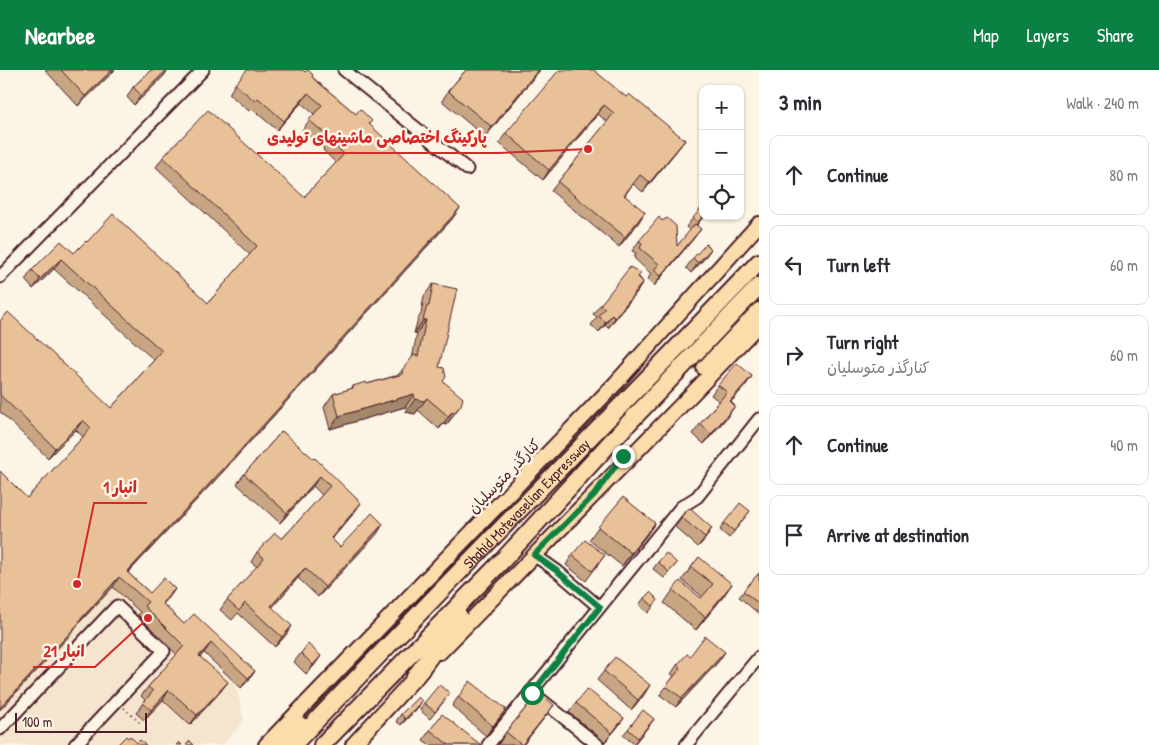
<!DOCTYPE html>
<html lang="en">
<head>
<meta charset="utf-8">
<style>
  body { margin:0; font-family:"Patrick Hand","Playpen Sans Arabic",sans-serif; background:#f7f7f7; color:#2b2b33 }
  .controls { position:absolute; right:15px; top:15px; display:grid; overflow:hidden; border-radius:10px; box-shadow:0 1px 4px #0004 }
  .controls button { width:45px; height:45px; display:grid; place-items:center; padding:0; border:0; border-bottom:1px solid #e1e1e2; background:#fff; color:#2b2b33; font:25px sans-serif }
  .scale { position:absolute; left:15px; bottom:12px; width:132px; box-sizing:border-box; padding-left:5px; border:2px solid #4a1f2b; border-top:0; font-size:14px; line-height:18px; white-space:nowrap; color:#4a1f2b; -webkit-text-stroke:4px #fcf5e5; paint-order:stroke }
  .stop { position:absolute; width:15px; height:15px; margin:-11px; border:4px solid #0b8043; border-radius:50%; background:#fff }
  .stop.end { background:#0b8043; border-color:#fff; box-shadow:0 1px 5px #0008 }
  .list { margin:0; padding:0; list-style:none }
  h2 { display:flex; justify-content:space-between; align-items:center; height:65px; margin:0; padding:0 20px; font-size:21px }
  h2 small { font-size:16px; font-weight:400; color:#7c7c81 }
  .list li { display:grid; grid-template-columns:32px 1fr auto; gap:15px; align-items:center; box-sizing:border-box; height:80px; margin:0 10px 10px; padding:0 10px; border:1px solid #e1e1e2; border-radius:10px }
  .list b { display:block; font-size:19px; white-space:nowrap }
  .list p { margin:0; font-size:16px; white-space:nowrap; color:#7c7c81 }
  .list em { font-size:16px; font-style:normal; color:#7c7c81 }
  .icon { flex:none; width:28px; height:28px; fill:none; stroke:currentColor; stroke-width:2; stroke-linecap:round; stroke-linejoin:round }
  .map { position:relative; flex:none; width:759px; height:675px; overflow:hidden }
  header { display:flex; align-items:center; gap:30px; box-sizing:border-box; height:70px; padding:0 25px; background:#0b8043; color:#fff }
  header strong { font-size:24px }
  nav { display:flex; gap:28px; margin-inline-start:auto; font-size:18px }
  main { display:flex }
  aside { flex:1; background:#fff }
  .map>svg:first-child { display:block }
  .built { fill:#f6e5ce }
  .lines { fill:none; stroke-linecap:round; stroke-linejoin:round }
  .minor-casing { stroke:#4a1f2b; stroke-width:15 }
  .major-casing { stroke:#4a1f2b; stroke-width:18 }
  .highway-casing { stroke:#4a1f2b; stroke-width:20 }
  .path { stroke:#4a1f2b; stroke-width:2; stroke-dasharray:1 4; stroke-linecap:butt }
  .minor { stroke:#fcf5e5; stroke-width:11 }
  .major { stroke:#fbddab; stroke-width:14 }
  .highway { stroke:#fbddab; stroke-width:16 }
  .wall { fill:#c8a683; stroke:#4a1f2b }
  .shaded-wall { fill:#a2876a; stroke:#4a1f2b }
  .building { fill:#e8c198; stroke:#4a1f2b }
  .route { stroke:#0b8043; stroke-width:6 }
  .labels { text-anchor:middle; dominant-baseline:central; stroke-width:5; stroke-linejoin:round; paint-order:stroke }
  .street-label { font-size:15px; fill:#4a1f2b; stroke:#fcf5e5 }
  .leader { fill:none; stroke:#d62828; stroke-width:2 }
  .callout-dot { fill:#d62828; stroke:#fcf5e5; stroke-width:2 }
  .callout-label { font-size:16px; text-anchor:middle; font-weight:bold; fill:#d62828; stroke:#fcf5e5; stroke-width:5; stroke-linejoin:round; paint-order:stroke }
</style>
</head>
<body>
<header>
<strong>Nearbee</strong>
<nav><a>Map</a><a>Layers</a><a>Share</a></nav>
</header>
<main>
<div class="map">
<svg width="759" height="675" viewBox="0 0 759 675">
  <rect width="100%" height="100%" fill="#fcf5e5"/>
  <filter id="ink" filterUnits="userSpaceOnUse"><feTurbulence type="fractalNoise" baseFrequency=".02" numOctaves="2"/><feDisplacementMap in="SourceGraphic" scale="10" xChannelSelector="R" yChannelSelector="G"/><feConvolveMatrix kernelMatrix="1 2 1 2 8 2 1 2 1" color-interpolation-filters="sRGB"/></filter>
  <g filter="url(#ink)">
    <path class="built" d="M78 471 236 616 244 651 222 675H0V556Z"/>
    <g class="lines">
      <g class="minor-casing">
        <path id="minor" d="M344 0 467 99
          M0 207 203 0
          M534 485 557 501 599 537
          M539 628 598 675
          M0 659 117 536 164 581 75 675
          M488 675 681 437 697 427 759 349
          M686 675 759 587"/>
      </g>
      <g class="major-casing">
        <path id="major" d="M704 298 759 240
          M440 582 695 321 759 254
          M266 675 616 313 759 154
          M353 675 422 600"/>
      </g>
      <g class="highway-casing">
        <g id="highway">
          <path d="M415 607 459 546"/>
          <path d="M278 675 300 655"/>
          <path id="s1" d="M293 675C447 512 605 354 759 192"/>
          <path d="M322 675 502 491 621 361 759 216"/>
        </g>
      </g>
      <path class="path" d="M124 638 140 653"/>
      <use href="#minor" class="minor"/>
      <use href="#major" class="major"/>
      <use href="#highway" class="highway"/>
    </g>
    <path class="wall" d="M45 0H115L78 36Z
      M151 0H168L163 7 134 35 127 27 133 17Z
      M466 0H540L485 67 442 31 448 21Z
      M312 7 369 55 453 148 219 406 128 503 150 523 175 519 168 529 163 534 184 554 255 601 248 611 241 618 204 583 200 587 221 621 190 655 163 630 144 650 136 643 145 630 141 626 148 617 177 585 138 545 140 542 113 517 80 552 73 562 27 428 83 367 76 360 48 388 0 342V251L111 338 154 290 54 199 33 219 25 210 32 200 74 183 87 172 208 233 250 185 156 97 163 87 304 127 336 93 323 80 324 79 302 60 314 44 301 33 277 60 251 38 249 41 229 24 235 14Z
      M626 27 685 70 678 79 643 122 633 114 625 125 639 152 619 177 551 121 558 112 607 52 598 44 543 110 499 73 506 63Z
      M703 146 697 155 694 168 654 216 647 210 651 204 634 188 636 183 632 181 639 171 677 176 690 161 686 157 693 148Z
      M693 188 704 189 691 203 686 198Z
      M639 207 643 212 637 222 608 258 605 255 599 262 591 255 597 247 593 244 600 235Z
      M433 214 439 297 452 348 446 355 443 354 439 359 418 340 415 344 406 342 405 337 330 359 324 337 333 324 351 319 353 316 367 314 398 305 412 289 417 263H414L418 249 421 244 424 226Z
      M752 306 745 316 731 332 728 346 704 374 693 364 700 354 719 331 711 325 718 315Z
      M282 361 354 443 332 469 340 477 383 454 377 464 318 527 298 508 272 537 286 565 275 577 238 543 232 550 220 540 227 530 257 497 251 492 257 482 282 469 322 425 313 416 280 453 237 414 244 404Z
      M689 438 706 468 698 477 675 457Z
      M750 441 729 468 720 460 724 453Z
      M655 453 646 466 622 496 589 470 598 457Z
      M572 485H605L586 511 566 495Z
      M699 487 723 527 696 560 664 533 673 520 701 528 703 527 682 510Z
      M658 492 677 493 664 508 653 499Z
      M759 503V544L739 527Z
      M644 528 654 536 648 543 639 535Z
      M301 583 314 596 306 604 294 592Z
      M690 586 719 591 676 637 660 625 674 606 671 604 677 595Z
      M604 601 644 625 631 640 597 610Z
      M458 627 506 639 486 666 452 636Z
      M445 630 430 649 420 640 424 633Z
      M422 631 418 638 401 655 396 651 401 644Z
      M576 633 624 648 605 672 569 642Z
      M545 647 523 675H498L506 662Z
      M654 649 634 674 623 665 628 659Z
      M430 660 480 675H430L423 670Z"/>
    <path class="shaded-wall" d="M112 0H115L78 36 85 26Z
      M167 0H168L163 7 134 35 141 25Z
      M538 0H540L485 67 492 57Z
      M308 23 301 33 277 60 284 51Z
      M604 35 598 44 543 110 549 100Z
      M685 70 678 79 643 122 650 112Z
      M460 138 453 148 219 406 122 509 127 502Z
      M645 142 639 152 619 177 625 167Z
      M703 146H704L691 162 698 152Z
      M701 159 694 168 654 216 661 206Z
      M711 179 704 189 691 203 698 193Z
      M61 189 54 199 33 219 40 209Z
      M643 212 637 222 608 258 615 248Z
      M612 245 605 255 599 262 606 252Z
      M423 250H426L417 263H414Z
      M752 306 745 316 723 341 730 331Z
      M414 324 405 337 330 359 339 346Z
      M427 328 415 344 406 342 415 329Z
      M461 335 446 355 443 354 439 359 452 342Z
      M735 336 728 346 704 374 711 364Z
      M83 350 76 360 48 388 55 378Z
      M320 406 313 416 280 453 287 443Z
      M361 433 354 443 324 478 331 468Z
      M655 453 646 466 622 496 631 483Z
      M383 454 377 464 318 527 325 517Z
      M712 458 706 468 698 477 705 467Z
      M305 498 298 508 265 546 271 536Z
      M119 507 113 517 72 560 79 551Z
      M732 514 723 527 696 560 705 547Z
      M175 519 168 529 155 543 162 533Z
      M80 552 73 562 0 640V638Z
      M292 556 286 565 275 577 282 567Z
      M211 573 204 583 192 596 199 586Z
      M725 582 719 591 676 637 682 628Z
      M321 586 314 596 306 604 313 595Z
      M255 601 248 611 241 618 248 608Z
      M228 612 221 621 190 655 197 645Z
      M650 615 644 625 631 640 638 630Z
      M169 620 163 630 144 650 151 640Z
      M422 631 418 638 401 655 405 649Z
      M554 635 545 647 523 675H522Z
      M506 639 499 649 486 666 493 656Z
      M624 648 617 658 605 672 612 663Z
      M654 649 649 656 634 674 638 668Z"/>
    <path class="building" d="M61 0H112L85 26Z
      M151 0H167L141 25 133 17Z
      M247 0H302L305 2 307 0H308L313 5 312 7 356 44 360 39 372 51 369 54 460 138 226 396 127 502 150 523 164 508 175 519 162 533 184 554 194 544 255 601 248 608 211 573 199 586 228 612 197 645 169 620 151 640 143 633 153 621 148 617 184 576 144 536 148 532 119 507 79 551 80 552 0 638V401L27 428 91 358 83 350 55 378 0 325V251L8 242 111 338 162 281 61 189 40 209 32 200 61 171 74 183 86 171 87 172 113 144 208 233 257 176 163 87 208 40 304 127 344 84 330 71 331 69 309 50 322 35 308 23 284 51 258 28 255 31 235 14Z
      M466 0H538L492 57 448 21Z
      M559 0H594L626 27 629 24 685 70 650 112 640 105 624 125 645 142 625 167 558 112 614 43 604 35 549 100 506 63Z
      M703 136V146L698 152 693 148Z
      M659 147 662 151 667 148 676 156 677 176 695 154 701 159 661 206 654 200 659 194 640 178 642 173 639 171Z
      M706 174 711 179 698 193 693 188Z
      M630 197 641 203 638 207 643 212 615 248 612 245 606 252 598 246 605 238 600 235Z
      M433 214 457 219 439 297 444 298 446 307 443 311 463 328 461 335 455 342H452L448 346 427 328 424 331 415 329 414 324 339 346 333 324 353 318V316L366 312 367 314 403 304 402 300 414 285 418 286 426 250H423L427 236H429Z
      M737 293 752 306 730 331 735 336 711 364 700 354 727 322 718 315Z
      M282 361 314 389 315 388 361 433 331 468 340 477 372 443 383 454 325 517 305 498 271 536 292 556 282 567 245 533 239 541 227 530 264 488 257 482 275 463 282 469 330 416 320 406 287 443 244 404Z
      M623 427 655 453 631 483 598 457Z
      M740 433 750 441 734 461 724 453Z
      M689 438 712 458 705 467 681 447Z
      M585 470 605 485 592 501 572 485Z
      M666 483 677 493 669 502 658 492Z
      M699 487 732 514 705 547 673 520 680 511 701 528 713 514 691 497Z
      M759 503V534L743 521Z
      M650 522 658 530 653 536 644 528Z
      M705 566 725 582 682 628 666 616 681 598 677 595 687 584 690 586Z
      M308 574 321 586 313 595 301 583Z
      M615 587 650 615 638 630 604 601Z
      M470 611 506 639 493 656 458 627Z
      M439 615 450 623 435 642 424 633Z
      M587 619 624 648 612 663 576 633Z
      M539 622 554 635 522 675 506 662Z
      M418 627 422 631 405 649 401 644Z
      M643 640 654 649 638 668 628 659Z
      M442 644 481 675H449L430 660Z
      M126 666 128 668 130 666 137 673 140 670 146 675H117Z
      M190 671 194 675H186Z
      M179 672 182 675H176Z"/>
  </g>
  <g class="lines" filter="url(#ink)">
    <path class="route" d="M532 623 600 537 557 501 534 485 594 425 623 386"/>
  </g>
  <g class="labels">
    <g class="street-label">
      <text transform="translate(504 406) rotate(-46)">کنارگذر متوسلیان</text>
      <text stroke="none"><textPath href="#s1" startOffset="336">Shahid Motevaselian Expressway</textPath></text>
    </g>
  </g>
  <path class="leader" d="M588 79L497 83H257M77 514L94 433H147M148 548L95 597H33"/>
  <g class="callout-dot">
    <circle cx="588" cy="79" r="5"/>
    <circle cx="77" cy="514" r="5"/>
    <circle cx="148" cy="548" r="5"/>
  </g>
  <g class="callout-label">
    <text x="377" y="73">پارکینگ اختصاصی ماشینهای تولیدی</text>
    <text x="120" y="423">انبار 1</text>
    <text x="64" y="587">انبار 21</text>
  </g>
</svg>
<div class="controls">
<button>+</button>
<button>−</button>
<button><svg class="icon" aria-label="locate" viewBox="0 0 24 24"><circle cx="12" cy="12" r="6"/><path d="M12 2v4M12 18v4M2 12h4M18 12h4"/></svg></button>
</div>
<div class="scale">100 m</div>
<div class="stop" style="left:532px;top:623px"></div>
<div class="stop end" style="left:623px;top:386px"></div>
</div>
<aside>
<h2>3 min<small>Walk · 240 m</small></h2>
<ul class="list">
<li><svg class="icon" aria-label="ahead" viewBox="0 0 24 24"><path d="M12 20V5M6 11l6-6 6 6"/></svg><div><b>Continue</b></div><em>80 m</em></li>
<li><svg class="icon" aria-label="left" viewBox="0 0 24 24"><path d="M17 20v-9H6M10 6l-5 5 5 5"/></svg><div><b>Turn left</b></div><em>60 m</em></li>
<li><svg class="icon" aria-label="right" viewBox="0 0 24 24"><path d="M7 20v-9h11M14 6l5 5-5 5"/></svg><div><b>Turn right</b><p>کنارگذر متوسلیان</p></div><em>60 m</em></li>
<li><svg class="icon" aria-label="ahead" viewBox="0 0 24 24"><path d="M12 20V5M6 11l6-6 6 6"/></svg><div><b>Continue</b></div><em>40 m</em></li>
<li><svg class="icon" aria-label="arrive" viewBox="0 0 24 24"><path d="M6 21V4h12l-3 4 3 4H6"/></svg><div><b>Arrive at destination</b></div></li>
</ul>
</aside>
</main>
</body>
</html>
